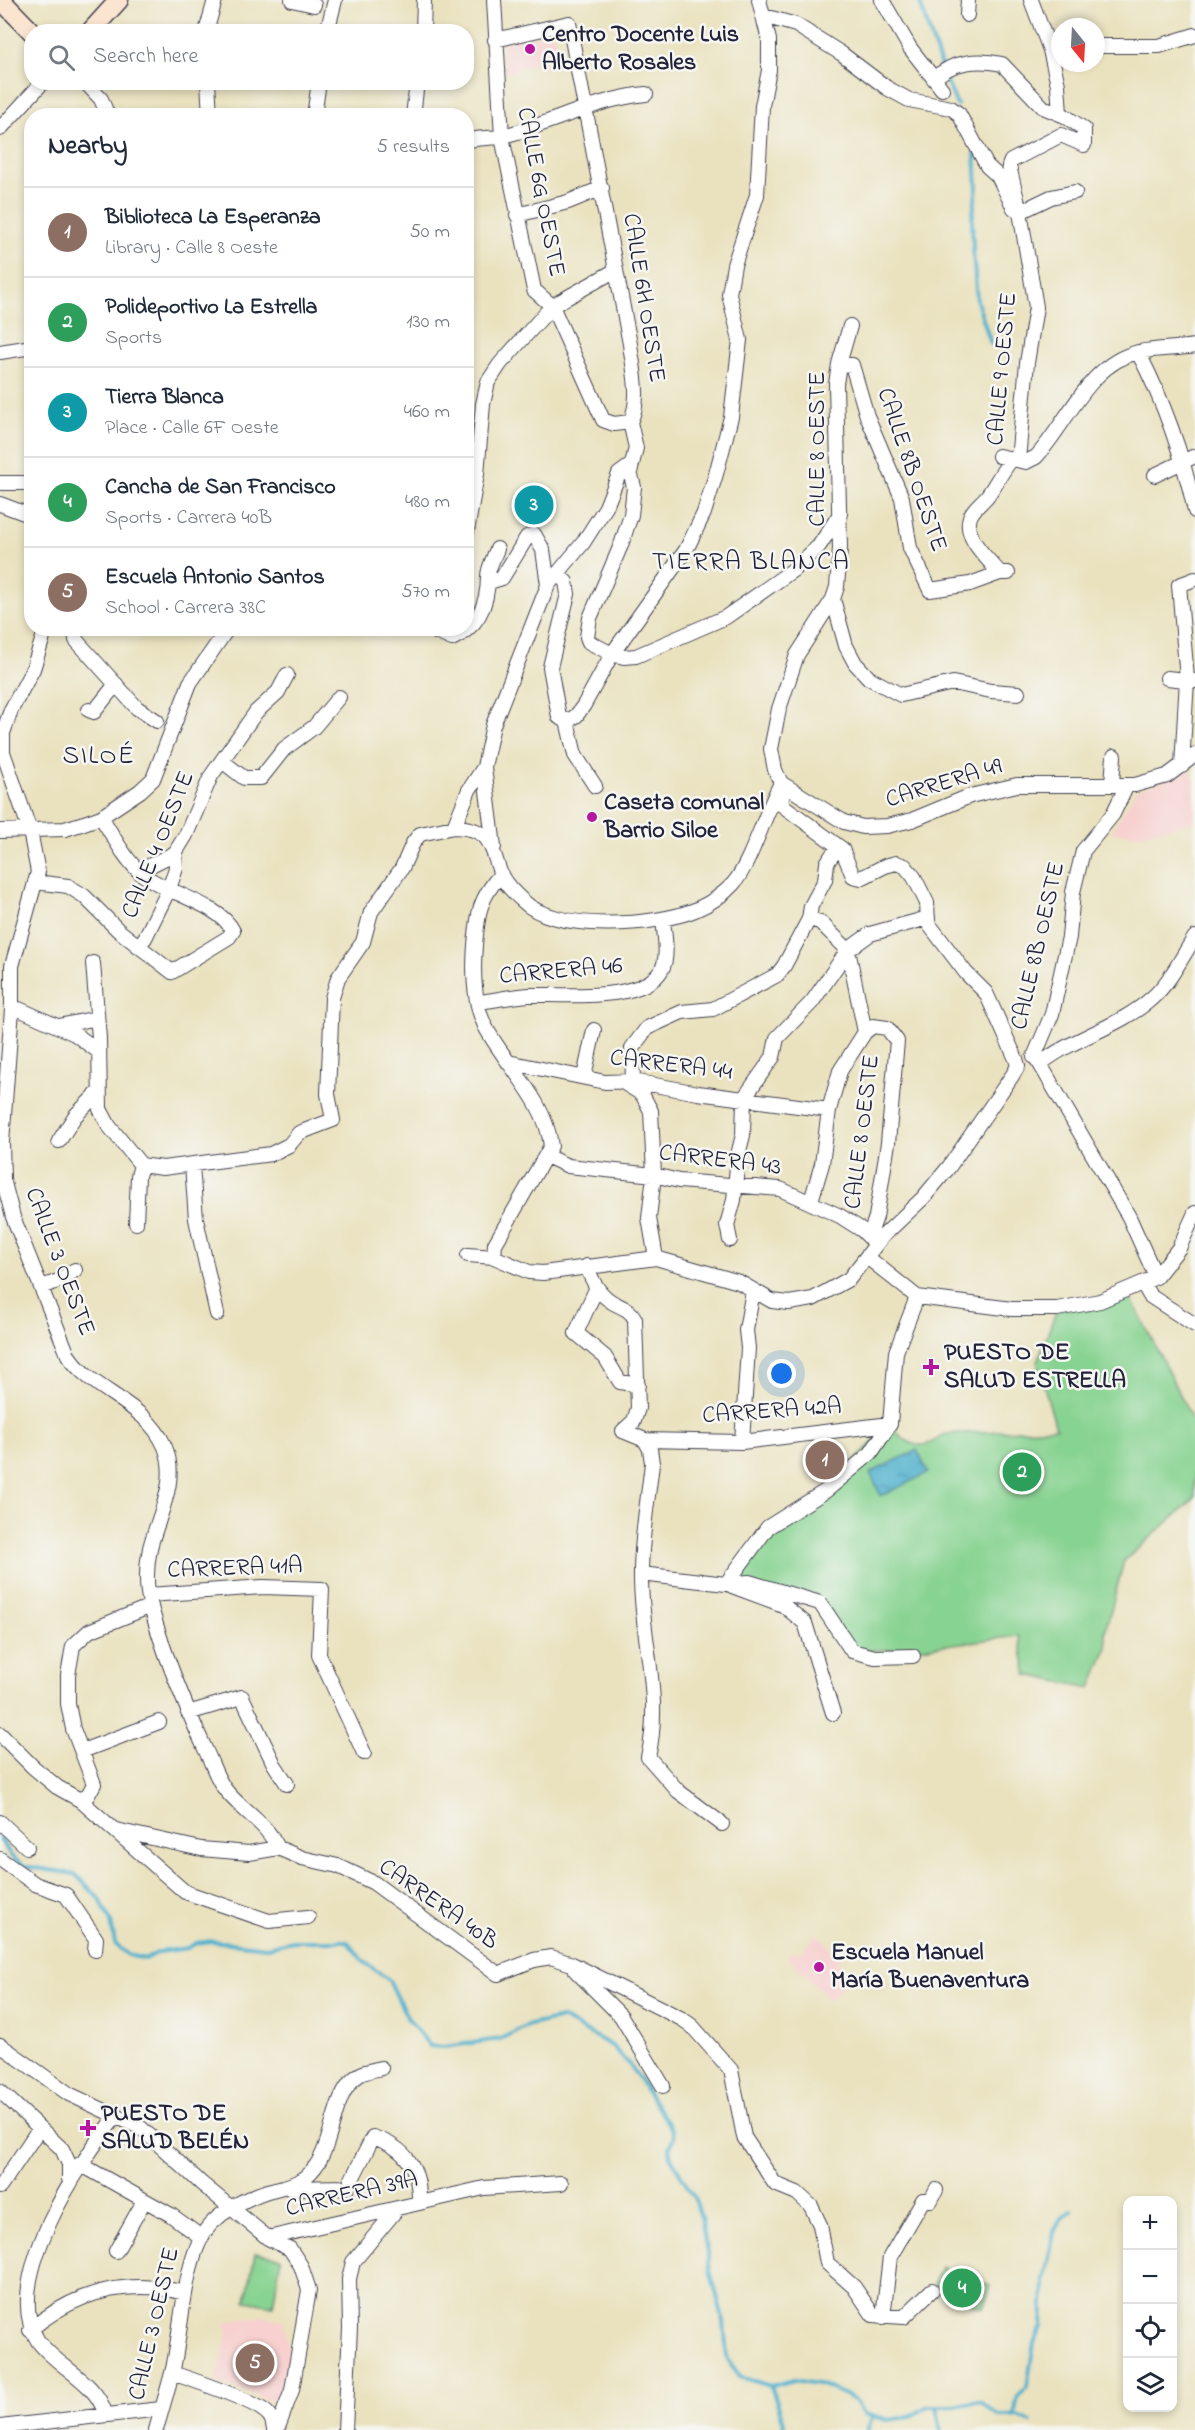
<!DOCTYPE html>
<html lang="en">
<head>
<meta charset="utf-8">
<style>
  body { margin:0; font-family:"Indie Flower",sans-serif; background:#f2f2f3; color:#1f2937 }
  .controls { position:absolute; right:18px; bottom:18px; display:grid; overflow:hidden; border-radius:12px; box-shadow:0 3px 9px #0003 }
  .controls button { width:54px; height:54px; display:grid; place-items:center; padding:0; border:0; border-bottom:2px solid #e0e1e3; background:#fff; color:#1f2937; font:30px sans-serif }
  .compass { position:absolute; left:1051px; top:18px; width:54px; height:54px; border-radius:50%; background:#fff; box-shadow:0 3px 9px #0003; rotate:162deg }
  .you { position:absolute; left:782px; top:1374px; width:21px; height:21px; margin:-15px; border:4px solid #fff; border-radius:50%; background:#1a73e8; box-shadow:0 0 0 9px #1a73e833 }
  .badge { display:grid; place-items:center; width:39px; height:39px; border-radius:50%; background:#b5179e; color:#fff; font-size:20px; font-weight:700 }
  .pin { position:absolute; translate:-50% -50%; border:3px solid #fff; box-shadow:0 2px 6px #0006 }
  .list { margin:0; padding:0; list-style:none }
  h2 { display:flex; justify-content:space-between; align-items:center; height:78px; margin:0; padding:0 24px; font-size:26px }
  h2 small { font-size:20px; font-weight:400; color:#747a83 }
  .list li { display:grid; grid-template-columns:39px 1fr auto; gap:18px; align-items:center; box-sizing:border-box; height:90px; padding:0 24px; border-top:2px solid #e0e1e3 }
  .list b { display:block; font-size:22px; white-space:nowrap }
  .list p { margin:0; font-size:20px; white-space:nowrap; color:#747a83 }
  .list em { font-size:20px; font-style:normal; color:#747a83 }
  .icon { flex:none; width:33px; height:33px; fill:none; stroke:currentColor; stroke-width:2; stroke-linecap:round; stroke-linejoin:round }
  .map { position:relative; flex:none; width:1195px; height:2430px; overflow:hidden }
  .search { position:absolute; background:#fff; box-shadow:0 3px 9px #0003; left:24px; top:24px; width:450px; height:66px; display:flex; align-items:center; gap:15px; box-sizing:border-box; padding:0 21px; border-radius:24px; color:#747a83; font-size:22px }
  .panel { position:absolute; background:#fff; box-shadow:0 3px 9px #0003; left:24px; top:108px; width:450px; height:528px; border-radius:24px }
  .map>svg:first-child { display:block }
  .built { fill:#f7d0cf }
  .garden { fill:#87d391; stroke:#547a66; stroke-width:1.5 }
  .water { fill:url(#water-ripples); stroke:#386984; stroke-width:1.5 }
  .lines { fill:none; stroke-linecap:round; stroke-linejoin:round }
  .stream { stroke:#4eb0cd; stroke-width:4 }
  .street-casing { stroke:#403f4f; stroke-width:16 }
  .secondary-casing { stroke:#403f4f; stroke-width:21 }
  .street { stroke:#fff; stroke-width:14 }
  .secondary { stroke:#fce5d0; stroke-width:18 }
  .poi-dot { fill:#b5179e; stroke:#f6f6f2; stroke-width:2 }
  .labels { text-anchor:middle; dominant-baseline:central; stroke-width:5; stroke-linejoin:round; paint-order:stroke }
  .poi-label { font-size:24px; font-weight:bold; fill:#22223b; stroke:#f6f6f2; text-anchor:start }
  .street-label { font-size:24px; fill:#22223b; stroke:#f6f6f2 }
  .neighbourhood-label { font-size:26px; letter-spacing:1.5px; fill:#22223b; stroke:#f6f6f2 }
</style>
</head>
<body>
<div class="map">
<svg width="1195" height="2430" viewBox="0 0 1195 2430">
  <defs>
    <pattern id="water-ripples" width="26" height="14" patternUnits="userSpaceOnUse" patternTransform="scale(1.5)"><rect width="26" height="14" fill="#4eb0cd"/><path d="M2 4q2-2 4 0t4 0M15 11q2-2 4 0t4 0" fill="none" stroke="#408fa8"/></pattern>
  </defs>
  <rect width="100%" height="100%" fill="#f6f6f2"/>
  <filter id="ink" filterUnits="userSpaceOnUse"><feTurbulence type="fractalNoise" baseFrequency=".0167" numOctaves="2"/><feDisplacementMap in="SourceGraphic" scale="12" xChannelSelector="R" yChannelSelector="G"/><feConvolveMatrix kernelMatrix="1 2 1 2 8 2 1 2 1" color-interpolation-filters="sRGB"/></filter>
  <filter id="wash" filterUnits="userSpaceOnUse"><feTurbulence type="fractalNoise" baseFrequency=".008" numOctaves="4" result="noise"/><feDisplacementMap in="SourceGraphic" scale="24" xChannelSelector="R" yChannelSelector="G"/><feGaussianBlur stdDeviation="1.35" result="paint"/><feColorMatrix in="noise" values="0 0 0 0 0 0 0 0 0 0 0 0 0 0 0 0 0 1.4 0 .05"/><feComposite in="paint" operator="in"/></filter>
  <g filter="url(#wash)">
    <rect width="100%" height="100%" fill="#eae2bf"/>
    <path class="built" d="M550 33 555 37 559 57 505 73 502 42Z
      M1191 770 1195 786V821L1138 835 1111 832 1137 790Z
      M817 1934 841 1958 836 1962 852 1977 830 1999 788 1958 789 1953 800 1952Z
      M265 2316 284 2321 292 2369 281 2404 216 2382 229 2328 225 2327 227 2321Z"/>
    <path class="garden" d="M1127 1290 1195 1425V1498L1124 1561 1105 1632 1107 1648 1091 1688 1027 1675 1019 1636 912 1649 852 1651 820 1603 726 1584 768 1527 827 1490 890 1424C906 1446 922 1453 945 1434L1056 1428 1037 1362 1057 1309Z
      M255 2253 281 2258 273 2306 246 2301Z
      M941 2267 991 2286 983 2308 932 2290Z"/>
    <path class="water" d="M917 1450 928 1473 881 1496 870 1473Z"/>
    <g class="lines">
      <path class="stream" d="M919 0 942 69
        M944 76 957 105
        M975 153 977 187 972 220 973 252 977 301 991 344
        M0 1839 12 1857 23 1866 75 1874 100 1899 111 1922 115 1944 128 1955 145 1959 159 1952 188 1948 196 1943 212 1941 267 1947 293 1941H347L363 1961 389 1980 408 2019 430 2046 444 2047 500 2039 530 2025 562 2018 612 2046 632 2068 673 2131 674 2137 669 2148 671 2158 694 2197 701 2217 710 2270 724 2322 727 2358 740 2377 771 2386
        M771 2386 794 2380 818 2384 846 2395 856 2402 864 2414 887 2420 910 2417 928 2406H955L973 2402H980L999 2416H1017L1031 2422
        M771 2386 784 2422 783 2430
        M936 2406 941 2430
        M1014 2416 1018 2396 1027 2387 1034 2343 1042 2327 1044 2282 1054 2232 1061 2219 1072 2210
        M867 2430 872 2418"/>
    </g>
  </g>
  <g filter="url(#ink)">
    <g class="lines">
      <g class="street-casing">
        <path id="street" d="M292 0 314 5
          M494 0 502 137 534 290 552 306 603 420 614 424 630 422
          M882 0 910 48 942 89
          M1031 0 1050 50 1058 85 1060 113
          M967 15 968 0
          M764 16 796 25 842 54 887 88 909 100 951 108 959 114 987 166 998 176 1014 208 1020 212 1036 307 1027 363 1018 460
          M206 32 215 0
          M327 32 335 0
          M423 32 424 0
          M495 40 569 23 630 344C633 369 642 399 630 422L636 448 630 472 634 487 631 515 621 545 590 618 587 637 589 642 612 654 624 657 636 656 726 617 793 570 819 546 840 514
          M1096 46H1159L1195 35
          M934 79C952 61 978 59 1002 64L1043 107 1065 116 1084 129V145L1061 135 1011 161 1009 166 1020 212 1051 197 1075 192
          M85 82 101 99 108 116
          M208 82 210 116
          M314 116 319 82
          M413 116 417 82
          M0 129 43 82
          M466 141C479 137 491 139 503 136 552 124 595 99 646 94
          M517 215 568 202 602 188
          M850 326 839 364 836 384 840 548 837 587 833 599 846 646 855 663 869 678 901 695 953 683 991 691 1018 693
          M0 352 32 347
          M1138 352C1164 402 1183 456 1195 511
          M839 364 852 365 867 416 902 498 910 548 930 590 970 584 1000 573
          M999 456 1026 462 1036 457C1068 423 1088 363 1139 352 1157 348 1177 349 1195 346
          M1155 475 1195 456
          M0 483H32
          M0 504 32 516
          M466 537 477 474 483 404 488 382 500 364 552 306 616 270
          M1008 573H1000C988 559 963 538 970 517 973 508 982 503 988 495 996 484 1002 471 1011 460
          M558 574 566 582 568 594 550 667 559 717 567 721 575 755 595 786
          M489 582 502 578 527 537 534 534 543 550 548 585
          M833 599 797 655 779 709 771 749 775 770 781 783 844 822 863 827 887 826 912 820 970 796 1017 785H1135L1167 776 1195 755
          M46 628 33 669 11 710 3 733V752L30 831 38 872 12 966V1009L2 1142 3 1179 13 1217 68 1355C93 1393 146 1402 165 1447 179 1482 158 1515 150 1548 146 1567 146 1589 151 1607 164 1656 185 1705 206 1751 212 1763 216 1777 224 1788 240 1810 266 1822 278 1848
          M75 628 76 640 137 708 157 721
          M440 628 438 633 452 639C478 627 488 604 488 576 488 568 494 557 497 549
          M1167 678 1195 681
          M89 710 94 712 116 684
          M567 721 576 716 584 705 612 654 686 550 704 513 716 474 731 417 740 340 729 294 734 265 757 195 762 106 769 70V40L759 0
          M222 761 244 778H261L284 749 314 727 339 697
          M1182 766 1187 679 1179 585 1195 579
          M1112 784 1114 756
          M454 827C495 828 490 849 502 877 507 886 515 894 523 901 555 933 656 926 695 910 709 904 723 895 733 884 750 865 766 811 780 785
          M0 831 65 829 84 823 101 817 140 791 153 779 190 683 228 628
          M494 847 484 767 493 725 548 585 583 543 606 507 619 474 630 466
          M842 849 832 855 827 863 825 880 811 906 809 919 820 922 848 950 865 1032 873 1026 887 1028 897 1041 888 1143 876 1217 869 1237
          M139 871 175 853
          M35 882 68 886 84 896 118 930 172 972 229 937 233 931C220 904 166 893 142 874 125 860 113 835 101 817
          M138 946 145 938 169 889 176 868 175 853 186 835 211 776 256 712 278 692 287 675
          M93 963 99 1038 100 1109 109 1126 141 1165 138 1176 136 1223
          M479 1002C495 1000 513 996 529 995 562 994 644 1003 662 969 669 956 664 933 663 919
          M12 1009H19L75 1034 98 1051
          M59 1026 97 1018
          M1034 1057 1052 1014 1069 937 1073 892 1083 851 1113 814 1127 785
          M1035 1057 1040 1064C1074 1037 1120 1027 1152 998 1171 981 1181 958 1195 937
          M508 1062 605 1082 633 1081 698 1093 829 1110
          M1040 1064 1129 1217 1156 1277
          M584 1077 594 1030
          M633 1081 632 1048 647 1028 682 1012 713 1009 777 975 784 966 809 919
          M624 1083 642 1094 651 1111 654 1175 649 1218 656 1258
          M59 1141 75 1116 99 1092
          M546 1156 568 1166 654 1175 679 1181 780 1189 840 1216 862 1230 874 1242
          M141 1165 163 1168 271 1154 289 1145 299 1133 333 1120 328 1094 332 998 338 978 363 942 371 912 402 868 413 843 420 834 454 827 469 790 484 767
          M192 1165 196 1219 217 1314
          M811 1201 822 1164 829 1110 840 1071 865 1032
          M730 1240 727 1225 734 1200 738 1155 743 1135 744 1098 773 1057 777 1038 812 1002 848 950 870 934 928 918
          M468 1255 494 1257 529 1272 543 1273 656 1258 739 1282 772 1301 789 1303 813 1299 849 1279 882 1237 923 1198 949 1167 1012 1076 1018 1066 1016 1059 986 993 966 973 928 923 927 903 914 877 905 866 896 863 885 866 861 878 853 876 842 849 782 805 781 799 788 788
          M494 1257 495 1244 551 1146C546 1100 505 1065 485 1026 474 1003 473 970 475 945 478 913 479 899 501 874
          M867 1257 917 1297 1012 1309H1057L1100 1301 1156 1277 1179 1248 1195 1213
          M587 1266C591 1279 599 1294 612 1302 622 1308 629 1308 635 1319L638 1408 634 1421 623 1431 645 1440 742 1442 890 1424
          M1143 1284 1150 1296 1195 1325
          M41 1287 58 1281 75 1270
          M597 1287 576 1333 605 1357 620 1382 638 1385
          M645 1440 650 1449 652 1463C648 1500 641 1537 641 1574 640 1635 663 1695 648 1757L678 1791 722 1824
          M742 1442 748 1348 746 1330 753 1291
          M641 1574 726 1584 749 1582 820 1603 852 1651 875 1657 913 1656
          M726 1584 768 1527 827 1490 871 1453 890 1424 896 1352 917 1297
          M732 1586 783 1605 805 1623 833 1713
          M149 1595 263 1587 322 1589 319 1655 364 1753
          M188 1713 242 1697 274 1764 287 1784
          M0 1734 33 1767 57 1787 80 1800 185 1892 269 1921 308 1917
          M82 1751 159 1722
          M80 1800 88 1795 94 1784 73 1729 68 1704V1675L73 1646 89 1631 151 1606
          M0 1822 27 1847
          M116 1830 201 1849 249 1853 278 1848 302 1858 338 1866 374 1883 498 1974 534 1960 551 1957 572 1964 682 2019 692 2026 731 2070 744 2137 775 2184 797 2193 811 2206 820 2225 827 2263 854 2287 873 2315 904 2317 932 2290
          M0 1859 35 1884 66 1895 96 1939 95 1950
          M576 1971 621 2016 663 2086
          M0 2045 69 2094 141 2128 202 2184 268 2238 290 2249 301 2266 309 2290 292 2390 277 2430
          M0 2091 62 2149 69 2164V2179
          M80 2164 171 2215 201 2237
          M0 2187 39 2129
          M289 2188 348 2187 373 2137C406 2148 420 2168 419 2202
          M268 2238 484 2188 561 2183
          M116 2251 144 2201
          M883 2317 890 2257 923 2200H931L936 2190
          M30 2330C76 2291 127 2278 185 2293
          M172 2373C193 2380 253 2400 267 2413 273 2419 273 2423 274 2430
          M105 2413C95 2380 58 2368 38 2341 0 2282 79 2163 116 2116
          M0 2427 161 2409
          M156 2430C161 2412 167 2392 172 2373 182 2334 183 2249 213 2222 225 2210 244 2200 259 2194 281 2185 298 2189 315 2167 335 2141 332 2091 359 2075 365 2071 374 2070 381 2068
          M345 2430 350 2328 349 2279 353 2262 397 2209"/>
      </g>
      <g class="secondary-casing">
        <path id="secondary" d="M1 0 32 32
          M90 32 119 0"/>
      </g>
      <use href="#street" class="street"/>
      <use href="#secondary" class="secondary"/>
    </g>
  </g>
  <g class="poi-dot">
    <circle cx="530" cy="49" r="6"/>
    <circle cx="592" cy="817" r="6"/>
    <path d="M928 1358h6v6h6v6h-6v6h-6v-6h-6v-6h6z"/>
    <circle cx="819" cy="1967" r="6"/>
    <path d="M85 2119h6v6h6v6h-6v6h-6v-6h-6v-6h6z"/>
  </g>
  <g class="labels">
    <g class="poi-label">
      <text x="542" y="35">Centro Docente Luis<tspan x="542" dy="28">Alberto Rosales</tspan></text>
      <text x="604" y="803">Caseta comunal<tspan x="604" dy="28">Barrio Siloe</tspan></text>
      <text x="944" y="1353">PUESTO DE<tspan x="944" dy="28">SALUD ESTRELLA</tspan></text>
      <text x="831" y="1953">Escuela Manuel<tspan x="831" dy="28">María Buenaventura</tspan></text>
      <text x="101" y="2114">PUESTO DE<tspan x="101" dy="28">SALUD BELÉN</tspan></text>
    </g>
    <g class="street-label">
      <text transform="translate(540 192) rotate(79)">CALLE 6G OESTE</text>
      <text transform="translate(643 298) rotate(81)">CALLE 6H OESTE</text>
      <text transform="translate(1003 369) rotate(-85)">CALLE 9 OESTE</text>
      <text transform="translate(818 449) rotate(-90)">CALLE 8 OESTE</text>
      <text transform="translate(911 470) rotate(71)">CALLE 8B OESTE</text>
      <text transform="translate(944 784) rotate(-17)">CARRERA 49</text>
      <text transform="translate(159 845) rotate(-68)">CALLE 4 OESTE</text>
      <text transform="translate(1039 946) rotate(-77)">CALLE 8B OESTE</text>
      <text transform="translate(561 972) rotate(-5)">CARRERA 46</text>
      <text transform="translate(671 1066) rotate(7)">CARRERA 44</text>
      <text transform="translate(863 1132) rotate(-83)">CALLE 8 OESTE</text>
      <text transform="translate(720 1161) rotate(7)">CARRERA 43</text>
      <text transform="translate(59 1262) rotate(69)">CALLE 3 OESTE</text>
      <text transform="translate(772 1412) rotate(-4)">CARRERA 42A</text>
      <text transform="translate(235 1569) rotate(-2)">CARRERA 41A</text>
      <text transform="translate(438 1905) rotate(35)">CARRERA 40B</text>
      <text transform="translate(352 2195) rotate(-13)">CARRERA 39A</text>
      <text transform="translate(155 2324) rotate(-77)">CALLE 3 OESTE</text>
    </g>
    <g class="neighbourhood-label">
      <text x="751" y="563">TIERRA BLANCA</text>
      <text x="99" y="757">SILOÉ</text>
    </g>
  </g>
</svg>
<div class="controls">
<button>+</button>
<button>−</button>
<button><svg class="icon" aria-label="locate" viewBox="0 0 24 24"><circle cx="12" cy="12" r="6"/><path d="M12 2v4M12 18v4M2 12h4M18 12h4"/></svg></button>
<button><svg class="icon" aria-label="layers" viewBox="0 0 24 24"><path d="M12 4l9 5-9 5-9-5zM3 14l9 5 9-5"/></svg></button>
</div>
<svg class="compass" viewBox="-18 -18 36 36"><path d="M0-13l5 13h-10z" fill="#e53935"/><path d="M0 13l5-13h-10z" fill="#747a83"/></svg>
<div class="you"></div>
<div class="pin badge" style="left:825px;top:1460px;background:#8d6e63">1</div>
<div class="pin badge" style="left:1022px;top:1472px;background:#2e9e5b">2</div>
<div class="pin badge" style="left:534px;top:505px;background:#0f9aa8">3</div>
<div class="pin badge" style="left:962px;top:2288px;background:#2e9e5b">4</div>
<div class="pin badge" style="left:255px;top:2363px;background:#8d6e63">5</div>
<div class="search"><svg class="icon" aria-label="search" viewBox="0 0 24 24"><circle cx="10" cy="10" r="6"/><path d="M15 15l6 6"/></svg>Search here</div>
<section class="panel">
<h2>Nearby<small>5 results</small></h2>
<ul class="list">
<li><span class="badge" style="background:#8d6e63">1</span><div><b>Biblioteca La Esperanza</b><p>Library · Calle 8 Oeste</p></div><em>50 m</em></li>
<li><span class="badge" style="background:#2e9e5b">2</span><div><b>Polideportivo La Estrella</b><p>Sports</p></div><em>130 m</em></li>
<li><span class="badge" style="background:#0f9aa8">3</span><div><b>Tierra Blanca</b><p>Place · Calle 6F Oeste</p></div><em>460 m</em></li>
<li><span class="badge" style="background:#2e9e5b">4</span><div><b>Cancha de San Francisco</b><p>Sports · Carrera 40B</p></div><em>480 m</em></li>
<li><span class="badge" style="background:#8d6e63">5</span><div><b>Escuela Antonio Santos</b><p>School · Carrera 38C</p></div><em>570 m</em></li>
</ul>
</section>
</div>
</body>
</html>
